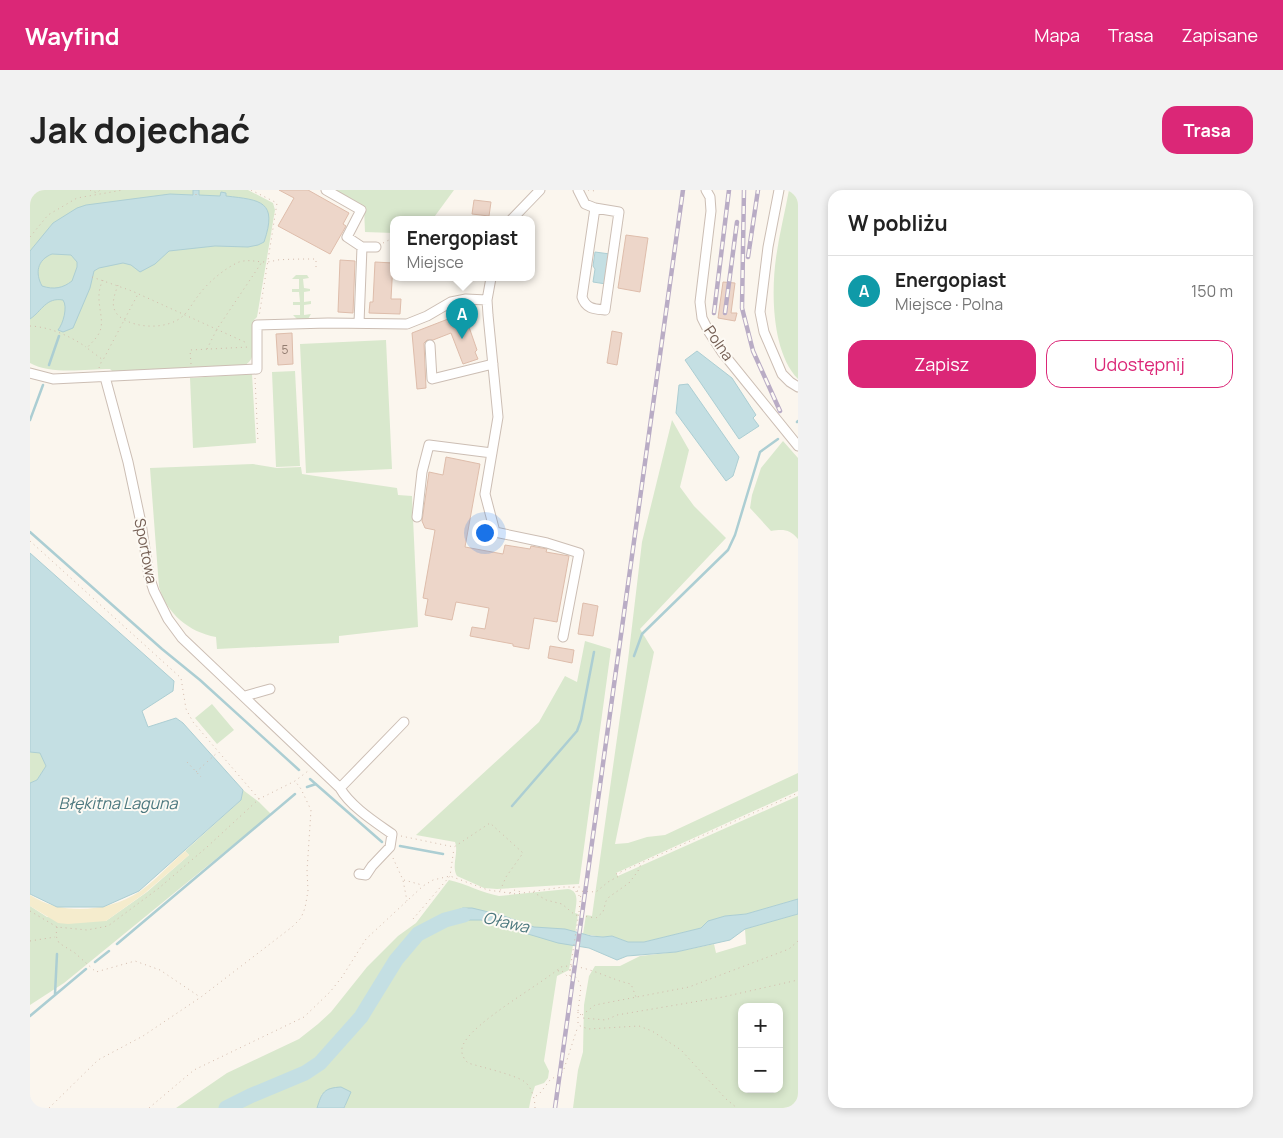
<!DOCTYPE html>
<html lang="pl">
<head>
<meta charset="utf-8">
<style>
  body { margin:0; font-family:Manrope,sans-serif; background:#f2f2f2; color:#222 }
  .controls { position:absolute; right:15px; bottom:15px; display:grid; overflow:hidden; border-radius:10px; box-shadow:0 2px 8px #0003 }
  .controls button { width:45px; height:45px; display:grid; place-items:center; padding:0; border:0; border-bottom:1px solid #e0e0e0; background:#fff; color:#222; font:25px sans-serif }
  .you { position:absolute; left:454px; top:342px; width:18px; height:18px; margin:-12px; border:4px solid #fff; border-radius:50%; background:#1a73e8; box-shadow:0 0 0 8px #1a73e833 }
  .badge { display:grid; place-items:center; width:32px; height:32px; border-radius:50%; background:#db2777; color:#fff; font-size:16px; font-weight:700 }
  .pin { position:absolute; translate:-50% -41px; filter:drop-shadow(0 1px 2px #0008) }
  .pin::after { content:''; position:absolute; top:26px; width:18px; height:15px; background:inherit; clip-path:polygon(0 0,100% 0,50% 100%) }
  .popup { position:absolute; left:360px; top:26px; width:145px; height:65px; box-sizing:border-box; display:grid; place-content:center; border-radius:10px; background:#fff; filter:drop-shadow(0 1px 4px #0005); font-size:16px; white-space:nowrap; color:#767676 }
  .popup b { font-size:19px; color:#222 }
  .popup::after { content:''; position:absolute; left:50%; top:100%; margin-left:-10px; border:10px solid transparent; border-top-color:#fff }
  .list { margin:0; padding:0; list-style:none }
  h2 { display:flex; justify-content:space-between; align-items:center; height:65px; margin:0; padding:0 20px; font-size:21px }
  h2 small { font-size:16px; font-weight:400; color:#767676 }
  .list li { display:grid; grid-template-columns:32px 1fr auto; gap:15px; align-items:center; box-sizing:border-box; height:70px; padding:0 20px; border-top:1px solid #e0e0e0 }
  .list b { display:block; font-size:19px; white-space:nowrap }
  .list p { margin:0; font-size:16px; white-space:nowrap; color:#767676 }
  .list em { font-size:16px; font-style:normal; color:#767676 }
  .actions { display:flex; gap:10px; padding:15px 20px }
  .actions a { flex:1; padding:11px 0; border:1px solid #db2777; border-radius:15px; text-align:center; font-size:18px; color:#db2777 }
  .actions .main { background:#db2777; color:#fff }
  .map { position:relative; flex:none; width:768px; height:918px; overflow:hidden; border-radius:15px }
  header { display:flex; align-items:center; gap:30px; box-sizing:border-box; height:70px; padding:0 25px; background:#db2777; color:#fff }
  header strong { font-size:24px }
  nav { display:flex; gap:28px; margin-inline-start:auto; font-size:18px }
  .intro { display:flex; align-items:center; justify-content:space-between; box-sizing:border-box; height:120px; padding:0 30px }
  h1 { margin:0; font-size:35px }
  .button { padding:12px 22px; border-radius:15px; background:#db2777; color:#fff; font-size:18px; font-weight:700 }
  main { display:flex; gap:30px; padding:0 30px }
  aside { flex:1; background:#fff; border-radius:15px; box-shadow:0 2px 8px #0003 }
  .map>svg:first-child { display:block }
  .green { fill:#d9e8cd; fill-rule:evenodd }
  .sand { fill:#f5eccd }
  .water { fill:#c4dfe3; stroke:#acced3; fill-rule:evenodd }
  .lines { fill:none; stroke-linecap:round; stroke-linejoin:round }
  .stream { stroke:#acced3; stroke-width:2.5 }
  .river { stroke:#c4dfe3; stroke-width:15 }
  .building { fill:#edd6c9; stroke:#debdab }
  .minor-casing { stroke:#ccbeb4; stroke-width:11 }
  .path { stroke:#d3baab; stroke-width:1; stroke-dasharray:1 4; stroke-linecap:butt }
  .minor { stroke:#fff; stroke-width:9 }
  .rail-casing { stroke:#b9acc5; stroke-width:4.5 }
  .rail { stroke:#fdfaf4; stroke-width:2.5; stroke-dasharray:8; stroke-linecap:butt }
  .path-bridge { stroke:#d3baab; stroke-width:1; stroke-dasharray:1 4; stroke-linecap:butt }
  .labels { text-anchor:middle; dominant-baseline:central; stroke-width:4; stroke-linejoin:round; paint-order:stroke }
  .number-label { font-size:12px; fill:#927c70 }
  .street-label { font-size:15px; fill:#745e53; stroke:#fdfaf4 }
  .water-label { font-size:16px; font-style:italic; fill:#4b777e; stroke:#fdfaf4 }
</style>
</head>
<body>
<header>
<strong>Wayfind</strong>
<nav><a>Mapa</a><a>Trasa</a><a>Zapisane</a></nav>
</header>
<div class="intro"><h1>Jak dojechać</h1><a class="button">Trasa</a></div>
<main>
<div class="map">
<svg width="768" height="918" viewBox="0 0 768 918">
  <rect width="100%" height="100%" fill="#fbf6ee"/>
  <path class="green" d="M0 0H163L168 5 169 0H218L243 13 245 20 227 127 224 130C224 144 229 170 213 176L84 183 80 179C56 179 21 185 0 173Z
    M303 0H424L402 30H363V43L335 42 334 18Z
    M759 0H768V189C742 162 741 103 746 68 749 45 755 22 759 0Z
    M266 85H277L279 88 273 89 274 98 280 99V101L274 102V112L281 111V114L274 115V125L281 124 278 129 268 130 263 125H270V115H263V112H270L269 102H262V99H269V89H262Z
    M356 150 362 279 276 283 270 154Z
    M265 181 270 276 246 277 242 182Z
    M222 184 226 253 163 258 160 188Z
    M642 230 659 260 650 297 664 316 696 348 610 439 624 462 585 654 598 653 617 647 635 645 768 583V601L586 683 588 686 768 606V709L716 724 695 726 679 731 671 738 614 752H598L582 746 573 747 553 744 556 725 562 726 598 470 612 352Z
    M753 251 768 268V349C760 339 753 339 741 341L720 318 722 305 731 278Z
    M223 274 247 278 271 277 272 284 367 298 368 305 382 306 388 437 309 446V453L187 459 186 447C159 442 137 424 129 397L120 278Z
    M555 451 581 459 549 694 467 699 454 698 427 686C421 676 429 663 425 652L386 645 509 532 535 486 547 492Z
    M182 514 204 540 187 554 165 528Z
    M0 562H10L16 576 7 590 0 593Z
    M213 600 229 612 241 624 34 793 0 815V716L17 727 76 731 117 702 159 665 155 661 211 610Z
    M419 690C437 694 452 703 469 706L538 699C550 701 546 714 545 723L548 724 539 780 527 786 514 871 519 881 518 888 514 893 505 896 501 908 499 918H314L316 915 292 904 287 918H146L197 883 269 849 288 834 301 822 337 777 368 746 386 733Z
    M768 724V918H543L548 880 553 862 554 815 559 786 565 776H590L610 766 646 762 684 754 686 763 716 754 715 739ZM712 817H749V899H712Z"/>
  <path class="sand" d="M155 661 159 665 115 703 76 731 38 734 28 733 0 716V705C32 726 78 722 109 702 123 693 142 672 155 661Z"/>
  <path class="water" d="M163 0H169V5L190 6 191 2 196 3V6C231 10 248 11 234 52L228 55 218 57 185 56 139 61 125 74 110 82 101 75 93 73 69 78 64 81 60 98 46 131 43 138 33 142 28 140C33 134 38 117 33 110 16 107 12 121 0 129V61L23 33 47 18 56 15 140 4 163 5ZM22 64 41 65 47 72V77L42 91C33 98 24 100 12 96 5 83 7 70 22 64Z
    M565 62 580 64 576 94 563 92 565 79 563 76Z
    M667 161 702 188 726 225 723 228 729 236 709 249 655 170Z
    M658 194 709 267 703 286 696 291 646 223 649 195Z
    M0 363 144 491 143 501 112 521 118 537 146 528 153 533 213 600 211 610 109 701 73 717H27L0 704V593L7 590 16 576 10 563 0 562Z
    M768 709V724L715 739 700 750 646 762 597 766 587 770 559 758 528 753 451 730H430L416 734 413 726 433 718H442L471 725 504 737 535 739 561 746 573 747 582 746 598 752H614L671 738 678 731 695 726 716 724Z
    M311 897 321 902 314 918H287C292 902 294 898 311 897Z"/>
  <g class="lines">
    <path class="stream" d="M19 175 29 146
      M0 230 13 195
      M767 232 768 231
      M0 342 132 459 170 490 269 580
      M604 466 612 444 698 360 705 345 730 262 748 249
      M280 589 352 652
      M277 597 286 594
      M482 616 547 541 551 530 564 462
      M370 656 413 664
      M87 754 265 604
      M65 772 79 761
      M25 804 27 764
      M0 826 56 779"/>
    <path class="river" d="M196 918 220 906 275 883 290 873 331 827 366 770 388 744 415 730 434 725"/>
  </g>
  <path class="building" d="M249 0H278L319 23 313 34 316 36 300 64 248 36 264 8Z
    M444 10 461 12 459 26 442 24Z
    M596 45 618 48 610 102 588 98Z
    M310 70 325 71 323 123 308 122Z
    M345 72 363 73 361 109H371L370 124 339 123 340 112H343Z
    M693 92 705 93 701 123H707L705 131 688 128Z
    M431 124 436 137H439L447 160 445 162 448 169 433 174 421 143 403 150H397L394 153 396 198 387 199 382 143Z
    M582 141 592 143 587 175 577 173Z
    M262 143 263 174 248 175 246 144Z
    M416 267 450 274 435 357 473 364 475 355 500 359 501 356 517 359 516 362 539 366 527 432 504 428 499 459 483 456V454L440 446 442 437 455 439 459 418 426 412 422 430 395 425 398 409 393 408 405 340 395 338 392 331 399 282 413 285Z
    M553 413 568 416 563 446 548 444Z
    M520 456 544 460 542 473 518 468Z"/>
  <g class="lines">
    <g class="minor-casing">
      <path id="minor" d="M296 0 331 20 317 47 332 57H346
        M548 0 555 14 565 18 552 107C556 119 564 119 575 120L589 22 565 18
        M676 0 680 7 681 21 670 112 672 128 679 142 692 162 768 256
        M749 0 738 57 730 122 734 142 752 184 760 192 768 197
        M481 30 510 0
        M461 88 457 110 458 125 468 227 455 304 465 342 517 353 549 363 533 447
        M329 133 332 57
        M400 155 402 189 463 174
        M0 183 23 189 227 179V135L298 133 377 134 397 126 421 112 436 109 457 110
        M75 187 98 272 111 333 119 386 124 401 138 429 152 448 310 598C320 616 345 632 362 644L360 657 342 676 336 685 329 684
        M387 327 392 282 399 255 462 263
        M215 506 240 499
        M310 598 374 532"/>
    </g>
    <path class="path" d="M60 0 67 3 70 0
      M221 0 247 13 229 127
      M558 0 565 1
      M166 5V0
      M0 47 18 25 47 8 93 0
      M353 53 363 48
      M62 87 102 101 217 153
      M73 90C62 111 78 130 68 145 65 150 60 154 57 158L73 170 108 104
      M88 95C84 106 79 118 90 127 106 139 139 140 154 125 160 119 163 112 168 106 177 93 195 78 209 72 219 69 226 72 236 72 240 72 243 71 247 70 260 69 273 69 286 69V80
      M0 136C20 137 40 146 56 157
      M177 159 187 139 232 72
      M161 174 160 160 219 157
      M69 178 72 170
      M225 188 228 252
      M0 351 151 488 156 519 163 532 229 609
      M157 572 171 587
      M166 582 188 562
      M371 646 424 657 460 633 493 663 476 687 470 701
      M363 668 373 690 377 711
      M586 684 768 603
      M374 690 392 695
      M543 697 550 707
      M547 701 566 702 578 692 589 686 590 683
      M503 702 516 710 532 714 545 725 566 728 573 722 576 711 579 707 599 693 608 681 611 674
      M480 703 484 700 491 702
      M0 721 27 737 57 740 78 736 129 698 177 657 229 609 265 591 278 581
      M549 722 551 703
      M383 729 420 686 424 658
      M27 737 26 746 29 753 45 763 66 782 105 771 130 780 170 807
      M0 751 25 747
      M528 781 531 780 537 786 546 787 548 790 551 797 548 821 553 828 576 830 587 825 693 807 768 790
      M540 786V780
      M548 822V835L558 839 609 836 622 841 651 860 696 909 707 918
      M552 825 565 815 659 797 759 759 768 751
      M506 906 510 903 520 890 533 882 548 836
      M19 918 68 870 113 846 171 807 262 737 271 728 275 718 278 701 277 681 281 620 271 599 265 591
      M119 918 164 880 274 827 300 802 312 787 336 749 393 696 403 690 420 686 458 700 486 704 533 697H550
      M505 918C505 909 502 898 495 892 486 885 451 877 438 873 433 868 430 862 433 855 443 832 510 795 531 777 552 772 580 790 601 794L606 807"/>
    <use href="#minor" class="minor"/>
    <g class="rail-casing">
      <path id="rail" d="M714 0 712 118 723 161 750 221
        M718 67 728 0
        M684 123 699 0
        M695 123 707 32
        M525 918 653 0"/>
    </g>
    <use href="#rail" class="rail"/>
    <path class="path-bridge" d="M540 780 549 722"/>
  </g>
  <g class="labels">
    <g class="number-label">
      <text x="255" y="159">5</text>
    </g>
    <g class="street-label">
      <text transform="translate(689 153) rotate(55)">Polna</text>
      <text transform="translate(116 361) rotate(79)">Sportowa</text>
    </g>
    <g class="water-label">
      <text x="88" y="613">Błękitna Laguna</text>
      <text transform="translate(476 732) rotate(13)">Oława</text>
    </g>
  </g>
</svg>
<div class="controls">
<button>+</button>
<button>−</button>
</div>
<div class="you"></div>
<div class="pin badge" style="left:432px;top:149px;background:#0f9aa8">A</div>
<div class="popup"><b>Energopiast</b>Miejsce</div>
</div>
<aside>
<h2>W pobliżu<small></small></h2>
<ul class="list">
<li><span class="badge" style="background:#0f9aa8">A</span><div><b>Energopiast</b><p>Miejsce · Polna</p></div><em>150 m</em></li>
</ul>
<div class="actions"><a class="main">Zapisz</a><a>Udostępnij</a></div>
</aside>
</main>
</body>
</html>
